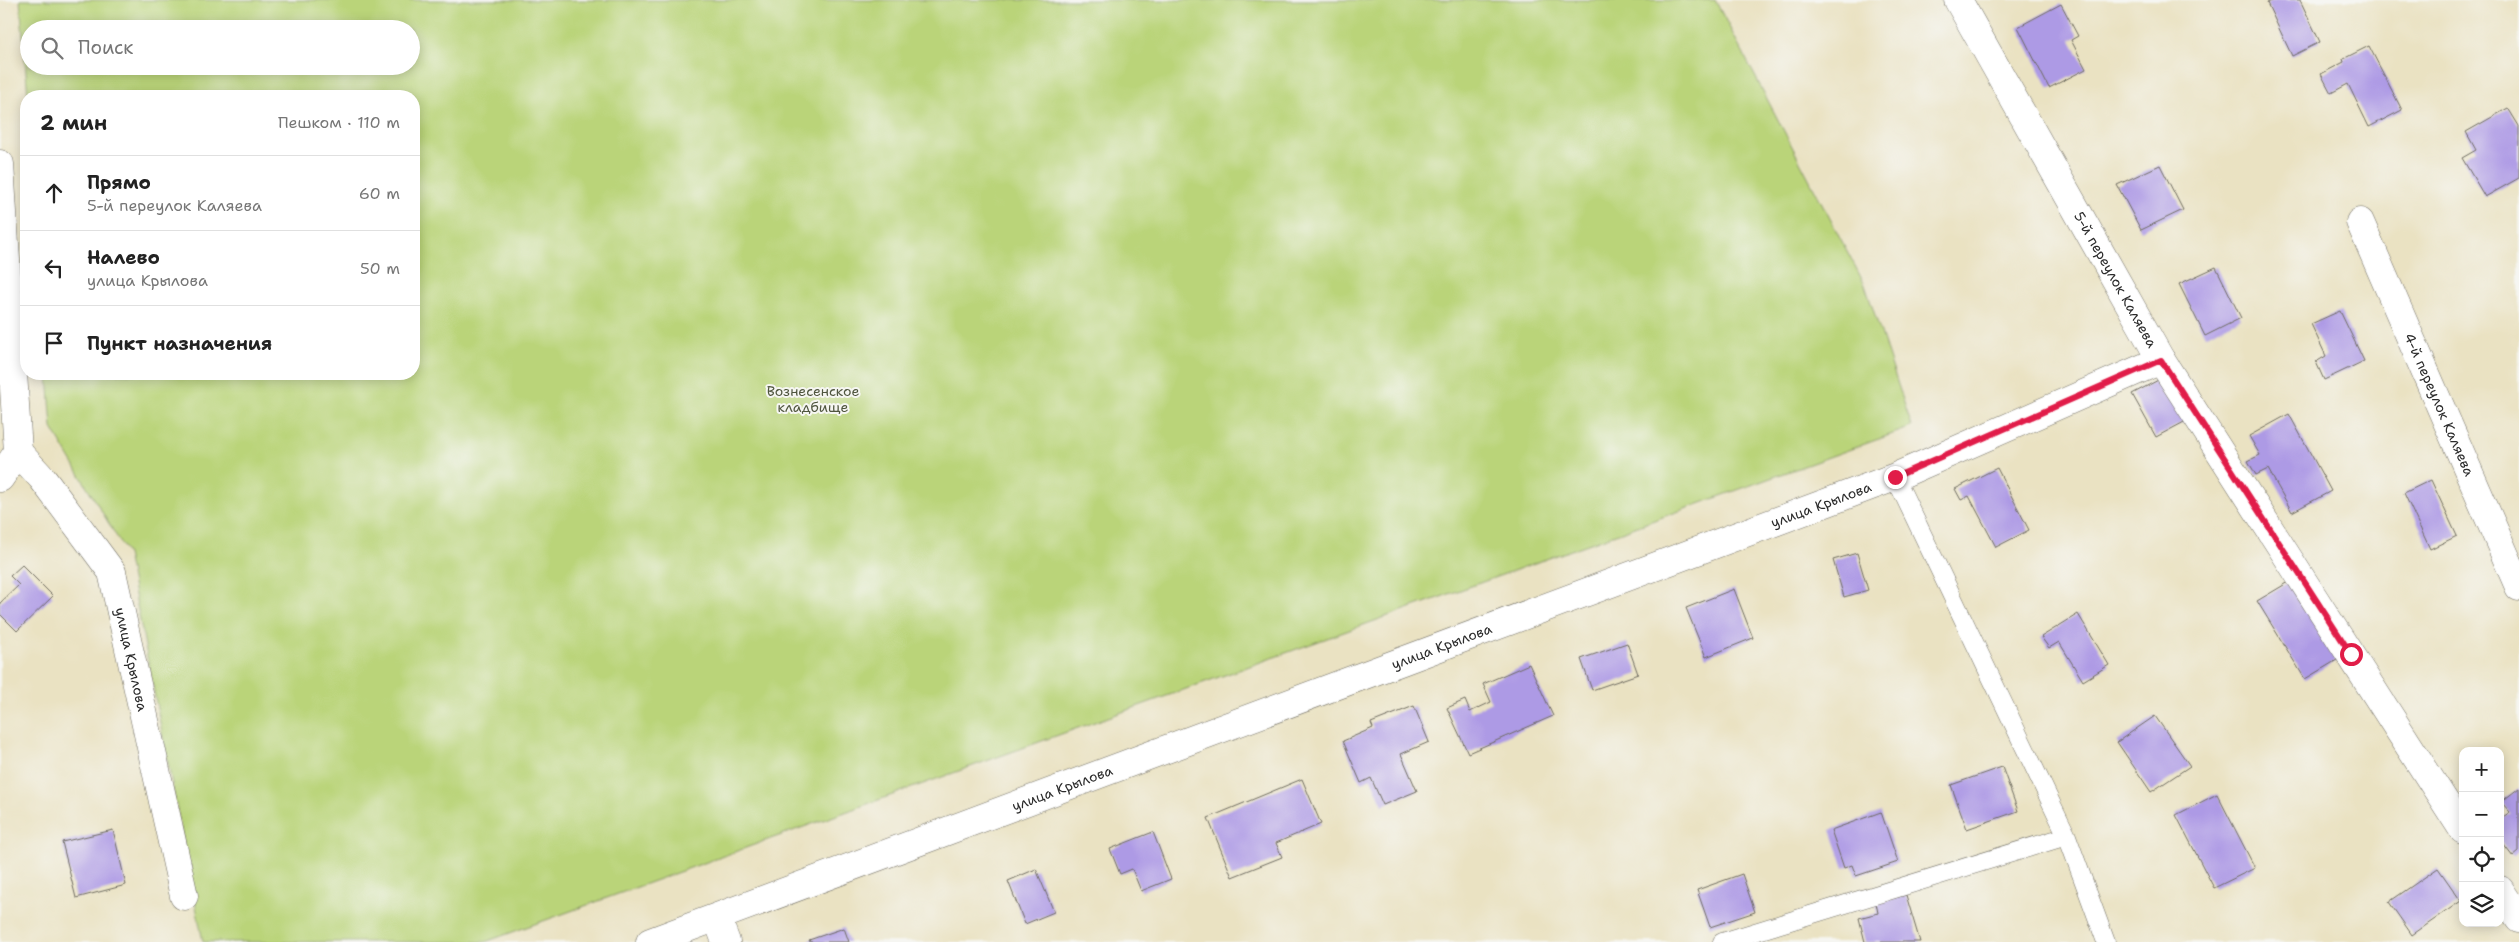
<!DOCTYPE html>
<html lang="ru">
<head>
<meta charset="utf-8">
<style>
  body { margin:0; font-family:"Shantell Sans",sans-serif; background:#f2f2f2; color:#222 }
  .controls { position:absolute; right:15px; bottom:15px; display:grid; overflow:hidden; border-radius:10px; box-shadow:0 2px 12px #0003 }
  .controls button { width:45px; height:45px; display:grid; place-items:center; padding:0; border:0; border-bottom:1px solid #e0e0e0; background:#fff; color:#222; font:25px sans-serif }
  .stop { position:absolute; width:15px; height:15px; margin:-11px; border:4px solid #e11d48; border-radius:50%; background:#fff }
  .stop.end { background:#e11d48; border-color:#fff; box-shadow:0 1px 5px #0008 }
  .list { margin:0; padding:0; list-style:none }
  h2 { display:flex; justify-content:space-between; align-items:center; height:65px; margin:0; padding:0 20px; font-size:21px }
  h2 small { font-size:16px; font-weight:400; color:#767676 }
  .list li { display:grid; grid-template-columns:32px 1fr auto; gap:15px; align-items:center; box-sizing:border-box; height:75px; padding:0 20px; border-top:1px solid #e0e0e0 }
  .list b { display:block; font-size:19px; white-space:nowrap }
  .list p { margin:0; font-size:16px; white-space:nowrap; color:#767676 }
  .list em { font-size:16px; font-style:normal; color:#767676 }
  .icon { flex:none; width:28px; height:28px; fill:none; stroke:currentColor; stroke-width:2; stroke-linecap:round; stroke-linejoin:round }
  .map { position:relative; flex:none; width:2519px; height:942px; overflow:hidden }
  .search { position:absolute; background:#fff; box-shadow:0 2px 12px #0003; left:20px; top:20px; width:400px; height:55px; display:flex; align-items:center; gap:12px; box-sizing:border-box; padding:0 18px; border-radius:28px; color:#767676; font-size:19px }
  .panel { position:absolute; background:#fff; box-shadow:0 2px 12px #0003; left:20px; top:90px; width:400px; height:290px; border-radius:20px }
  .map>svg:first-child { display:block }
  .green { fill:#bad479; stroke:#728052; fill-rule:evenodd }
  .building { fill:#ad9ae5 }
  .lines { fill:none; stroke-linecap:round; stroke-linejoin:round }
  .lane-casing { stroke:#6e6b60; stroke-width:19 }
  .street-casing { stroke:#6e6b60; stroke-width:29 }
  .lane { stroke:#fff; stroke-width:18 }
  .street { stroke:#fff; stroke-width:28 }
  .route { stroke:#e11d48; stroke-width:6 }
  .labels { text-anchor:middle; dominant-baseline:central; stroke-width:4; stroke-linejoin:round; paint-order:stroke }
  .street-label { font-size:14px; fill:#2b2b2b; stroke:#f6f6f2 }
  .park-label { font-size:14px; fill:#4f553e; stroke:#f6f6f2 }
</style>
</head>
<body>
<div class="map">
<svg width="2519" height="942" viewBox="0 0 2519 942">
  <rect width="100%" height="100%" fill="#f6f6f2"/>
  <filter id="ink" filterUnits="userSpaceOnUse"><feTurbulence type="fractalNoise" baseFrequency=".02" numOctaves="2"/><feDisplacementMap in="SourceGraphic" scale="10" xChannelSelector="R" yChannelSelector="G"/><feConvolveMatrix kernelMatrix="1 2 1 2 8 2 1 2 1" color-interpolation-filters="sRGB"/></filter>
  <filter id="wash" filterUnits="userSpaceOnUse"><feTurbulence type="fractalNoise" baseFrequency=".0096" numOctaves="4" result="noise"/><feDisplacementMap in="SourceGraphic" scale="20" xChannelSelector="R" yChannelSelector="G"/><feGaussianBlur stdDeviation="1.12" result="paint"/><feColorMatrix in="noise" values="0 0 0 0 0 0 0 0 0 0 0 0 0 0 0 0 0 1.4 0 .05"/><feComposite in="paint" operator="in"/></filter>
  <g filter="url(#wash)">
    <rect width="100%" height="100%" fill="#eae2c2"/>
    <path class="green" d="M20 0H1715L1865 285 1912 427 485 942H203L127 554 52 428 48 374H414V96H28ZM29 29H411V66H29Z"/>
    <g id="blocks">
      <path class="building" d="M2274 0H2300L2320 42 2292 56 2267 3Z
        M2061 4 2078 36 2071 40 2086 69 2049 88 2018 27Z
        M2369 46 2402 110 2369 127 2348 84 2331 93 2321 74 2344 62 2343 59Z
        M2508 108 2519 126V178L2485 197 2462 158 2476 150 2466 132Z
        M2160 165 2183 210 2141 230 2117 185Z
        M2216 267 2241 318 2205 336 2179 284Z
        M2340 311 2364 361 2324 380 2316 362 2326 356 2311 324Z
        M2162 378 2186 421 2156 437 2132 394Z
        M2289 414 2331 491 2292 512 2268 469 2256 475 2248 461 2260 455 2249 436Z
        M1997 468 2029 530 1996 547 1969 496 1961 500 1955 489Z
        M2431 480 2457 536 2430 549 2404 493Z
        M1857 553 1868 590 1844 597 1833 560Z
        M22 565 53 596 17 631 0 614V603L19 585 10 576Z
        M2294 579 2342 657 2305 679 2257 601Z
        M1734 589 1753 638 1706 657 1686 608Z
        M2078 614 2109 665 2083 681 2059 642 2049 648 2041 637Z
        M1627 643 1638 674 1592 690 1581 659Z
        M1529 664 1553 716 1468 753 1447 708 1465 700 1470 712 1491 702 1483 684Z
        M1414 706 1429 742 1401 754 1417 791 1383 805 1371 778 1361 783 1343 741 1373 728 1371 723Z
        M2155 716 2190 766 2151 792 2117 742Z
        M2002 767 2018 811 1967 829 1951 785Z
        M1302 779 1321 824 1276 843 1282 857 1232 877 1208 818Z
        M2519 788V852L2513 857 2500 840V819L2510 812 2501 802Z
        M2217 794 2255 868 2214 888 2176 815Z
        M1881 812 1898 862 1856 876 1852 865 1844 868 1831 830Z
        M113 830 126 885 76 898 62 842Z
        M1153 832 1171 879 1141 891 1132 869 1120 874 1110 849Z
        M2438 868 2461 901 2412 935 2389 902Z
        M1036 869 1054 912 1025 924 1008 881Z
        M1742 874 1755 912 1710 927 1697 890Z
        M1906 895 1920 942H1865L1859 918 1878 913 1876 903Z
        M844 928 849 942H810L809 940Z"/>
    </g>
  </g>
  <g filter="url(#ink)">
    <use href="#blocks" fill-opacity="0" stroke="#6e6b60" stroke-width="1"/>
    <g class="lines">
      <g class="lane-casing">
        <path id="lane" d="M1895 477 2067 836 2106 942
          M1722 942 2067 836"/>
      </g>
      <g class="street-casing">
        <g id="street">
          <path id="s1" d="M1958 0 2161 360 2463 830"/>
          <path d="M0 164 18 452 0 478"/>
          <path id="s2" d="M2360 222 2519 587"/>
          <path id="s3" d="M18 452 42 478 112 572 184 896"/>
          <path d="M2500 890 2519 919"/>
          <path d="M717 918 726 942"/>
          <path id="s4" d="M650 942 1895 477 2161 360"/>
        </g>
      </g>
      <use href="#lane" class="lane"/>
      <use href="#street" class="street"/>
    </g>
  </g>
  <g class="lines" filter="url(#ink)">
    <path class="route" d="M1895 477 2161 360 2351 654"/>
  </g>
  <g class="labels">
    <g class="street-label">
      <text stroke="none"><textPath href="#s1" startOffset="321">5-й переулок Каляева</textPath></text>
      <text stroke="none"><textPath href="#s2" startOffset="199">4-й переулок Каляева</textPath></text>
      <text stroke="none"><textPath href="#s4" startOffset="1250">улица Крылова</textPath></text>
      <text stroke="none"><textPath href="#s4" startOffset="845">улица Крылова</textPath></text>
      <text stroke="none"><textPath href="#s3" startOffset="242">улица Крылова</textPath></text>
      <text stroke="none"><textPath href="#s4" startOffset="440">улица Крылова</textPath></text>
    </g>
    <g class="park-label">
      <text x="813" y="391">Вознесенское<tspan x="813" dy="16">кладбище</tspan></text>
    </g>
  </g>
</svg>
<div class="controls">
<button>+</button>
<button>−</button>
<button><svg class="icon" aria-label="locate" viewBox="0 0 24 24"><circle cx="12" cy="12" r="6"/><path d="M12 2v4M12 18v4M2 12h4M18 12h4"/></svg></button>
<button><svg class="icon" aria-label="layers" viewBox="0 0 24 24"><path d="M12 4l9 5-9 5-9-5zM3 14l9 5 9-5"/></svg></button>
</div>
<div class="stop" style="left:2351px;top:654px"></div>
<div class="stop end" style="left:1895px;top:477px"></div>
<div class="search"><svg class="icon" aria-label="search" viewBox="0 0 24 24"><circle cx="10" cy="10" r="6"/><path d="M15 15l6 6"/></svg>Поиск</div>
<section class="panel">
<h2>2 мин<small>Пешком · 110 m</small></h2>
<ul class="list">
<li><svg class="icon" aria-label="ahead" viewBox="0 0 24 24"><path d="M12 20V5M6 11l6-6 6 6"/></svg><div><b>Прямо</b><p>5-й переулок Каляева</p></div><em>60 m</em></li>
<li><svg class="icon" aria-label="left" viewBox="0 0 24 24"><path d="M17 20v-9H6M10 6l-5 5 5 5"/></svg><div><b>Налево</b><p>улица Крылова</p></div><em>50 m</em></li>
<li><svg class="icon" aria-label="arrive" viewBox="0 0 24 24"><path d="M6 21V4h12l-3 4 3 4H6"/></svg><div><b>Пункт назначения</b></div></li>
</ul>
</section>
</div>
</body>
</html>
